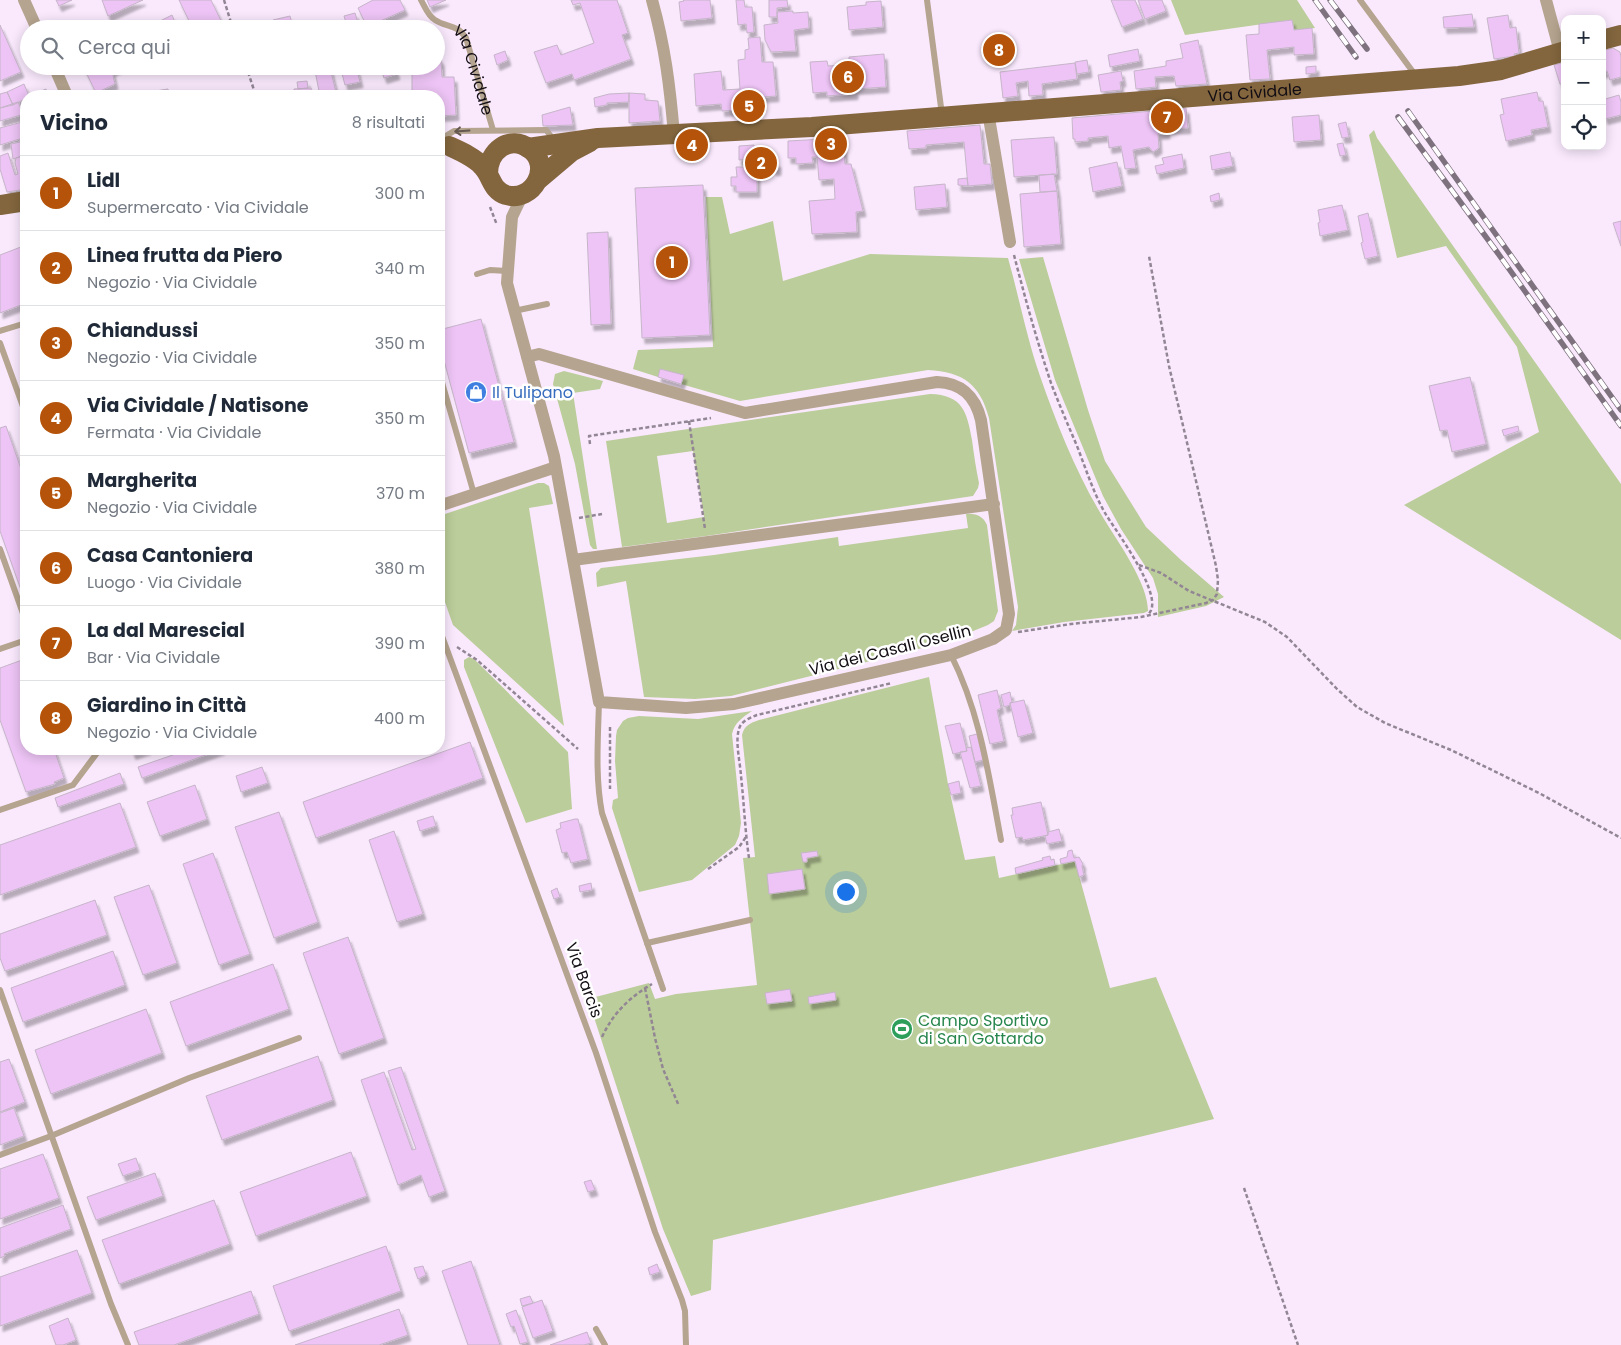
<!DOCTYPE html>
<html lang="it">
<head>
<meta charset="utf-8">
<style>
  body { margin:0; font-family:Poppins,sans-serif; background:#f2f2f3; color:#1f2937 }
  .controls { position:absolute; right:15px; top:15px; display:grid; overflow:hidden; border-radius:10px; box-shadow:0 2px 12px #0003 }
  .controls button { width:45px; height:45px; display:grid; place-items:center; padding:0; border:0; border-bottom:1px solid #e0e1e3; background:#fff; color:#1f2937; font:25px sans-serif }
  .you { position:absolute; left:845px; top:891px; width:18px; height:18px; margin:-12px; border:4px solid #fff; border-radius:50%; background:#1a73e8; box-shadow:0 0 0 8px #1a73e833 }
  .badge { display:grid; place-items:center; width:32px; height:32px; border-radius:50%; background:#b45309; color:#fff; font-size:16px; font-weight:700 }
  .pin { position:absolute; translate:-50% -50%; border:2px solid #fff; box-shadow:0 1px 5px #0006 }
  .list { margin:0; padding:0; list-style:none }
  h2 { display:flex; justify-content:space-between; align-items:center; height:65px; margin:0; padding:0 20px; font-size:21px }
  h2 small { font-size:16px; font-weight:400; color:#747a83 }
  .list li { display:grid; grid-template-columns:32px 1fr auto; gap:15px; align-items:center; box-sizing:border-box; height:75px; padding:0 20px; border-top:1px solid #e0e1e3 }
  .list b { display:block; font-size:19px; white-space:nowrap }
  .list p { margin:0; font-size:16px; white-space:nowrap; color:#747a83 }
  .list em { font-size:16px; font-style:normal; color:#747a83 }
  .icon { flex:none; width:28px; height:28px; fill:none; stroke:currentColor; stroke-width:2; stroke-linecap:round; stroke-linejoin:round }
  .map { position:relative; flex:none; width:1621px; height:1345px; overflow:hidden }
  .search { position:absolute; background:#fff; box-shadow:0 2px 12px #0003; left:20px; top:20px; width:425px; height:55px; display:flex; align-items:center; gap:12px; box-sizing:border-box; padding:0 18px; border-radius:28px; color:#747a83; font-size:19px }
  .panel { position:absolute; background:#fff; box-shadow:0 2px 12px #0003; left:20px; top:90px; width:425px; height:665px; border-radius:20px }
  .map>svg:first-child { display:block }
  .green { fill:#bbcd9a; fill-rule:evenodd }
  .building { fill:#edc4f5; stroke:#c6b5c9; filter:url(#shadow) }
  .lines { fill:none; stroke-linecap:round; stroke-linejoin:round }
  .path { stroke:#928694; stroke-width:2.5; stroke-dasharray:4 2.5; stroke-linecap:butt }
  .service { stroke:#b5a48f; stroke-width:6 }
  .minor { stroke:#b5a48f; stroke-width:12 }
  .primary { stroke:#83663e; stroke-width:20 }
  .rail-casing { stroke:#7e727f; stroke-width:5.5 }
  .rail { stroke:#fff; stroke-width:4; stroke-dasharray:11; stroke-linecap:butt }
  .oneway { stroke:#645851 }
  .labels { text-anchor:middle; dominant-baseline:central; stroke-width:5; stroke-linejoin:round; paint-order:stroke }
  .street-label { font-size:16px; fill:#120c13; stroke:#fff }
  .shop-label { font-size:16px; fill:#366cbe; stroke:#fff; text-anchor:start }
  .leisure-label { font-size:16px; fill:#27864d; stroke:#fff; text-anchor:start }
</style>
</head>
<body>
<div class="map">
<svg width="1621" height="1345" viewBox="0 0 1621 1345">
  <defs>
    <filter id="shadow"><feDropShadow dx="3" dy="5.5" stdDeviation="1" flood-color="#0004"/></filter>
  </defs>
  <rect width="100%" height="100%" fill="#fae9fd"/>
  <path class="green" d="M1171 0H1297L1315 28 1294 30 1292 20 1185 35Z
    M1374 130 1377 138 1621 484V640L1404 505 1539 432 1517 347 1446 246 1397 258 1369 135Z
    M706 197H722L730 234 773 221 783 281 870 254 1008 258C1019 297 1027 339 1040 376 1057 425 1077 475 1104 519 1118 542 1148 583 1148 611L1144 613 1064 622 1012 631 1016 625 1018 607 989 418C980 384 963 372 928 370L740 401 681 384 683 375 661 369 658 377 633 369 638 350 713 347Z
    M1043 257 1088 410 1105 461 1146 527 1181 560 1224 597 1206 606 1158 617V594L1153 578 1121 529 1103 496 1055 380 1019 259Z
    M564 371 603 381 600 389 573 393 597 549H593L590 545 575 464 553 384 555 374Z
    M930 394C963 395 967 412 972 440 974 455 976 469 979 483L978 488 973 496 706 536 622 547 606 441ZM693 451 704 517 667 523 657 456Z
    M538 483H544L549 486 553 504 529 508 564 726 453 625 439 585V516Z
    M966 514C976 513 983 516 987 525L998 611 994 621 988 625 946 642 731 696 695 699 644 697 626 581 597 587 596 573 601 568 714 555 838 537 839 546 968 528Z
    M469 657 474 659 568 752 572 809 526 823 464 667V660Z
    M929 677 948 784 965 860 995 856 999 878 1075 861 1110 988 1156 977 1214 1119 713 1240 711 1290 691 1296 663 1229 588 999 649 983 655 999 676 994 757 985 743 858 755 857 742 735C744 726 750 723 759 720Z
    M752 711C742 718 735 722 732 734L741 823 739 836 735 845 692 880 639 892 612 808 613 800 618 798 615 761 616 736 617 730 623 721 628 718 639 716 698 719Z"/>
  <path class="building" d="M56 0H72L59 6Z
    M102 0H143L108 16Z
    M179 0H211L225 29H193Z
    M373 0H400L405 10 367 27 358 8Z
    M427 0H446L430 7Z
    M571 0H617L628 33 622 35 631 59 574 80 572 74 546 83 534 52 557 45 561 55 594 43 580 3 573 5Z
    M683 0H710L712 18 681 21 679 2 684 1Z
    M736 0H744L745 7H752L754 32 747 33 746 24 738 25Z
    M769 0H787L788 7 777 8V17H769Z
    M1111 0H1135L1143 19 1122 27Z
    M1138 0H1162L1166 11 1145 19Z
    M881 1 883 27 849 30 847 7 866 5V2Z
    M793 11V13L808 12 809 28 794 30 796 51 771 52 765 40 764 25 778 23 777 12Z
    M355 13 358 23 347 26 344 16Z
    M1472 14 1474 27 1444 28 1443 17Z
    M172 15 178 29H144Z
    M1508 15 1510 28 1516 27 1519 53 1514 54 1515 56 1494 59 1487 18Z
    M290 16 293 27 276 29 273 20Z
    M1292 20 1294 30 1312 28 1314 54 1294 55V47L1267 50 1270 79 1250 80 1246 35 1259 34V24Z
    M0 25 21 72 0 81Z
    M760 37 762 62H773L776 96 751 98V109L722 111 721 104 696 106 694 74 721 71 723 90 740 89 738 60 745 59V50L749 49 748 38Z
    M1198 40 1207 84 1176 86 1174 76 1155 77 1156 87 1136 89 1134 71 1166 66V61L1183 58 1180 44Z
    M1613 48 1620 52 1621 57V77L1610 80 1607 71 1602 73V51Z
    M1138 49 1140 61 1110 67 1108 55Z
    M505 51 508 60 497 65 494 55Z
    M436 54 441 60 442 77H454L456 115 439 116V96H412V66H436Z
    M884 54 886 87 855 89V94L827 96V92L813 93 810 62 827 61 828 66 849 65V57Z
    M1087 60 1089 72 1077 74 1075 62Z
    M1565 62V83L1560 84 1554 65Z
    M1075 63 1077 79 1042 84 1043 95 1029 96 1028 81 1016 83 1018 96 1003 98 1000 72Z
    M83 66H122L112 71 115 84 96 93Z
    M340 66H356L360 82 345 85Z
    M380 66H394L397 74 384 78Z
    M1316 66V73L1306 74V67Z
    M330 68 337 96H320L315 71Z
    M1121 71 1123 81 1120 82 1121 90 1101 92 1098 75Z
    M307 81 308 88 298 89 297 82Z
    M24 84 29 96 46 89 49 96H26V100L25 99 13 105 7 92Z
    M311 88 312 96H282L281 94 294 93V89Z
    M168 89 169 96H140L149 94V92Z
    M7 92 13 105 0 108V94Z
    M1537 92 1539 101H1543L1548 127 1531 130 1532 135 1506 141 1500 115 1504 114 1501 99Z
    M629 93 645 94V100L658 101 660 121 629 123Z
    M629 93V102L607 103V105L595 107 594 98 609 94Z
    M1619 95 1621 102V115L1605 119 1602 109V100Z
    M18 102 22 111 21 115 0 121V108Z
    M570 107 573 125 543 126 542 115Z
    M1186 108 1188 128 1167 129V133L1158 134 1159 148 1153 152 1149 147 1133 150 1136 168 1125 169 1121 146 1109 148 1108 136 1088 138V141L1075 142V139H1073L1072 118Z
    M1319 115 1321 140 1294 142 1292 117Z
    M26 121V137L0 145V128Z
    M1346 122 1349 137 1342 138 1338 124Z
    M980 125 984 164H990L992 184 968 186 964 142 926 145V148L909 149 907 131Z
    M26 137 25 155 13 159 11 144 20 142V139Z
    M1054 137 1057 174 1014 177 1011 140Z
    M843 138 845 164H851L863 211 856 212 857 232 812 234 809 201 835 199 834 179 819 180 817 157H812L813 163 796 164V158H788V141Z
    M1343 143 1346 155 1340 156 1337 144Z
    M754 145V159L739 160V146Z
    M26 150V189L7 192 0 169V156L8 153 15 175 18 174 15 163 16 158 25 155 24 151Z
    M1230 152 1233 166 1212 170 1210 156Z
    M1182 154 1184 168 1157 174 1155 166 1164 164 1162 158Z
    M773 162H778V170H773Z
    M1117 162 1122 186 1093 192 1089 168Z
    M736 167H757V192H736V186H731V177H737Z
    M1054 174 1057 191 1040 192 1039 175Z
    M967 178 968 186 958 185V179Z
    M945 184 947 207 916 210 914 187Z
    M703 185 710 335 642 338 635 188Z
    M1057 191 1061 244 1024 247 1020 194Z
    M1219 193 1220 200 1211 202 1210 196Z
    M1342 205 1348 230 1320 236 1318 223 1320 222 1318 210Z
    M1368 213 1378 256 1365 259 1361 243 1363 242 1358 216Z
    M1621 221V246L1613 223Z
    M608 232 611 324 591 325 587 233Z
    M26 245V303L0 313V255Z
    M481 319 514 442 469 453 439 342V330Z
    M660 369 684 375 681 384 658 377Z
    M1470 377 1486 444 1452 452 1447 430 1440 431 1429 386Z
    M6 426 26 483V604L0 531V428Z
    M1518 426 1519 431 1504 436 1502 430Z
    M22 660 26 672V749H54L64 778 54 782 55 784 26 792 0 720V668Z
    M997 690 1001 708 997 710 1004 741 990 744 978 695Z
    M1010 692 1012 702 1010 703V705L1004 707 1001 695Z
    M1024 700 1033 733 1018 737 1010 703Z
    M960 723 967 751 953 754 945 726Z
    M977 734 983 760 975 762 969 736Z
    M470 742 483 778 316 838 303 802Z
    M971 747 981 786 970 788 960 752 967 751 966 748Z
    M131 749H148L133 754Z
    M190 749H222L142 778 138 767Z
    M262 767 268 783 241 792 236 776Z
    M120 773 124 784 58 807 55 798Z
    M959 781 961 793 951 795 948 784Z
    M195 785 207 819 160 836 147 802Z
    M1041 802 1048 835 1023 840 1022 837 1016 838 1011 815H1013L1012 808Z
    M120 803 136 847 0 895V845Z
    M279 812 318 922 274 938 235 827Z
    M433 816 436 826 420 831 417 821Z
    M575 819H578L588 859 571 863 567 852 562 853 556 830 561 828 560 823Z
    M1059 829 1062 841 1047 844 1045 836 1048 835V832Z
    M394 831 423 914 397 922 369 840Z
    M1072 850 1074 858 1079 857 1083 864 1082 866 1084 875 1079 877 1075 861 1061 864 1060 859 1067 857 1068 851Z
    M817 851 818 856 807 858V862H803L801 853Z
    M213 853 250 954 219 965 183 864Z
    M1050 856 1051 860 1054 859 1055 865 1016 874 1015 868 1043 860 1042 858Z
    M802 869 805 889 769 894 767 874Z
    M591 883 592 890 580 892 579 886Z
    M149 885 177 963 143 975 114 897Z
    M557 888 560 897 554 899 551 891Z
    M95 900 107 935 5 971 0 958V934Z
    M348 937 384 1038 339 1054 303 953Z
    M113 951 125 985 23 1022 11 988Z
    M273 964 289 1009 186 1046 170 1002Z
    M790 989 792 1001 767 1004 765 993Z
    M835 992 836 1000 809 1004 808 997Z
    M146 1009 162 1053 51 1094 35 1050Z
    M318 1056 333 1100 222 1140 206 1096Z
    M9 1059 25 1102 0 1112V1062Z
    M401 1067 445 1191 429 1197 421 1175 398 1185 361 1080 384 1072 412 1150 416 1149 388 1071Z
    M14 1108 24 1136 0 1145V1113Z
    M351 1152 367 1196 256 1236 240 1192Z
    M43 1154 59 1198 0 1219V1169Z
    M136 1158 140 1170 123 1176 118 1164Z
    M155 1173 163 1196 96 1220 87 1197Z
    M591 1180 595 1190 588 1192 584 1182Z
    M214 1200 230 1244 119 1284 102 1240Z
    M63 1205 71 1229 4 1254 5 1256 0 1258V1228Z
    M386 1246 401 1291 289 1331 273 1286Z
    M77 1250 92 1293 0 1326V1277Z
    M471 1261 500 1345H468L442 1271Z
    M657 1264 660 1272 650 1275 648 1268Z
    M423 1266 426 1275 418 1279 414 1268Z
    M251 1291 259 1314 174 1345H139L134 1332Z
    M530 1296 533 1303 522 1306 520 1299Z
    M542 1300 553 1331 533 1338 522 1307Z
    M399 1309 408 1335 379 1345H295Z
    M516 1310 528 1342 520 1344 514 1326 511 1327 506 1314Z
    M68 1318 76 1340 63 1345H56L49 1326Z
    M587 1332 591 1343 584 1345H550Z"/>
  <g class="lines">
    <path class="path" d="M224 0 233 29
      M246 66 256 96
      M490 207 497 225
      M1014 255C1025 298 1037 341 1051 383 1059 404 1068 425 1077 446 1086 469 1093 492 1105 513 1115 530 1169 601 1147 615
      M689 421 705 529
      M590 444 589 436 711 418
      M579 518 602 514
      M1139 565 1161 573 1189 591 1265 622 1287 637 1337 689 1357 707 1385 723 1451 750 1539 793 1621 838
      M1018 632 1071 624 1141 617 1206 603 1213 600 1217 594 1218 580 1216 566 1169 366 1149 256
      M457 647 477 660 578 749
      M610 727V789
      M749 858C745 831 744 803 741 776 740 761 735 742 739 729 741 721 750 718 757 715L892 683
      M708 869 739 847 746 837
      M645 988 655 1038 663 1069 679 1106
      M602 1037C613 1013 630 997 652 984
      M1244 1188 1298 1345"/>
    <g class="service">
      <path id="s1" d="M421 0C425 7 428 16 435 20 447 28 456 23 466 38L493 130"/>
      <path d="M927 0 942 115"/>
      <path d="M1360 0 1416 76"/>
      <path d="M439 140 454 131 546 130 554 140"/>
      <path d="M477 274 490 270 507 271"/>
      <path d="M514 311 547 304"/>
      <path d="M0 331 26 323"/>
      <path d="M0 343 26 415"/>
      <path d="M439 372 474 494"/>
      <path d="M0 549 26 622"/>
      <path d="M439 628 596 1053 655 1232 682 1300 685 1311 686 1345"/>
      <path d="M0 649 26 640"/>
      <path d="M951 655C980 712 989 777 1001 840"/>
      <path d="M599 702C598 739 595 777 602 813L663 989"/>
      <path d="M0 810 73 785 100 749"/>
      <path d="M647 943 750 920"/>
      <path d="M0 990 111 1304 128 1345"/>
      <path d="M0 1155 51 1136 189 1078 299 1038"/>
      <path d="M596 1329 605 1345"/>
    </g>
    <path class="minor" d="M24 0 37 29
      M652 0C665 46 670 87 674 135
      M1546 0 1560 52
      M54 66 67 96
      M988 112 1010 242
      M523 194 512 217 507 283 554 456 599 702 686 708 734 704 951 655 993 639 1006 630 1009 614 981 420C975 396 962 383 937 382L745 413 539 354 527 357
      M439 506 556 467
      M573 560 994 504"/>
    <g class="primary">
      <path d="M1602 40 1621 35"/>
      <path d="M449 146C460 151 474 157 482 166 492 176 491 190 506 195 533 203 553 166 530 149 509 134 488 151 488 174"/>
      <path id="s2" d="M528 148 598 138 812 127 1459 76 1501 70 1565 51"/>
      <path d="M539 179 571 152 590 142"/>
      <path d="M0 205 26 201"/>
    </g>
    <g class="rail-casing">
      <path id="rail" d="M1315 0 1356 57
        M1330 0 1367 49
        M1408 111 1621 410
        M1398 117 1497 252 1621 426"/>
    </g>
    <use href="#rail" class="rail"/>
  </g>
  <defs><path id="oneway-shaft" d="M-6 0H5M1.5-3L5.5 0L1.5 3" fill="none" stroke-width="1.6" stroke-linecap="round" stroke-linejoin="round" transform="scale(1.25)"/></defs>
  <use class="oneway" href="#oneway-shaft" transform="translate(462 131) rotate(176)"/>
  <defs>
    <g id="shop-disc" transform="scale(1.125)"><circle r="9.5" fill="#3f7fe0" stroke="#fff"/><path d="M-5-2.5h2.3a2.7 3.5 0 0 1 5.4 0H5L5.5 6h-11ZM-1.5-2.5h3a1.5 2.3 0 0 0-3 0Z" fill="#fff"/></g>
    <g id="stadium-disc" transform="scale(1.125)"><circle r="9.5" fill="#2e9e5b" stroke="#fff"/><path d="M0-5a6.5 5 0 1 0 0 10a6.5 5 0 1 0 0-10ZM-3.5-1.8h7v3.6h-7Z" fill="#fff"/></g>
  </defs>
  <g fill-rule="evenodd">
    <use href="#shop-disc" x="476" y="392"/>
    <use href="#stadium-disc" x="902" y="1029"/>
  </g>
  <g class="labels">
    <g class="street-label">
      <text stroke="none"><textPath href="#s1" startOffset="94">Via Cividale</textPath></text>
      <text stroke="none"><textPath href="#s2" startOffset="729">Via Cividale</textPath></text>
      <text transform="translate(890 650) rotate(-14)">Via dei Casali Osellin</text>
      <text transform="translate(584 980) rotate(70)">Via Barcis</text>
    </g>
    <g class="shop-label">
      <text x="492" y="392">Il Tulipano</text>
    </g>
    <g class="leisure-label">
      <text x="918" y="1020">Campo Sportivo<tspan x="918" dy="18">di San Gottardo</tspan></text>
    </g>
  </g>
</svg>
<div class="controls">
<button>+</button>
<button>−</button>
<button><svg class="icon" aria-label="locate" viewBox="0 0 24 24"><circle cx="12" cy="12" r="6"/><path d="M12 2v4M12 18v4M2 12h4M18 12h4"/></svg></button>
</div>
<div class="you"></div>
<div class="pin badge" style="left:672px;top:262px">1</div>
<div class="pin badge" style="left:761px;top:163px">2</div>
<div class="pin badge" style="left:831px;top:144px">3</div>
<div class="pin badge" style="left:692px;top:145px">4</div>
<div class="pin badge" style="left:749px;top:106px">5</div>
<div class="pin badge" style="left:848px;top:77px">6</div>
<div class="pin badge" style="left:1167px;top:117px">7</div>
<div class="pin badge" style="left:999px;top:50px">8</div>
<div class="search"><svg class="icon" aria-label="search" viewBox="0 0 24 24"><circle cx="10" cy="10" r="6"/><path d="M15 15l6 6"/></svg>Cerca qui</div>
<section class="panel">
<h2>Vicino<small>8 risultati</small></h2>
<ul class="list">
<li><span class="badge">1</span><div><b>Lidl</b><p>Supermercato · Via Cividale</p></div><em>300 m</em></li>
<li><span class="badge">2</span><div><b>Linea frutta da Piero</b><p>Negozio · Via Cividale</p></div><em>340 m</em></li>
<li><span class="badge">3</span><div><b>Chiandussi</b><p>Negozio · Via Cividale</p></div><em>350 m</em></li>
<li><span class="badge">4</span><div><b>Via Cividale / Natisone</b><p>Fermata · Via Cividale</p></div><em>350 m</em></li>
<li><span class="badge">5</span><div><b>Margherita</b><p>Negozio · Via Cividale</p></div><em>370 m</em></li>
<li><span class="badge">6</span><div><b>Casa Cantoniera</b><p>Luogo · Via Cividale</p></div><em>380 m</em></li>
<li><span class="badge">7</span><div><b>La dal Marescial</b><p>Bar · Via Cividale</p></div><em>390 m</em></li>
<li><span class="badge">8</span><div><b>Giardino in Città</b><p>Negozio · Via Cividale</p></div><em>400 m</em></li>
</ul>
</section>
</div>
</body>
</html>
